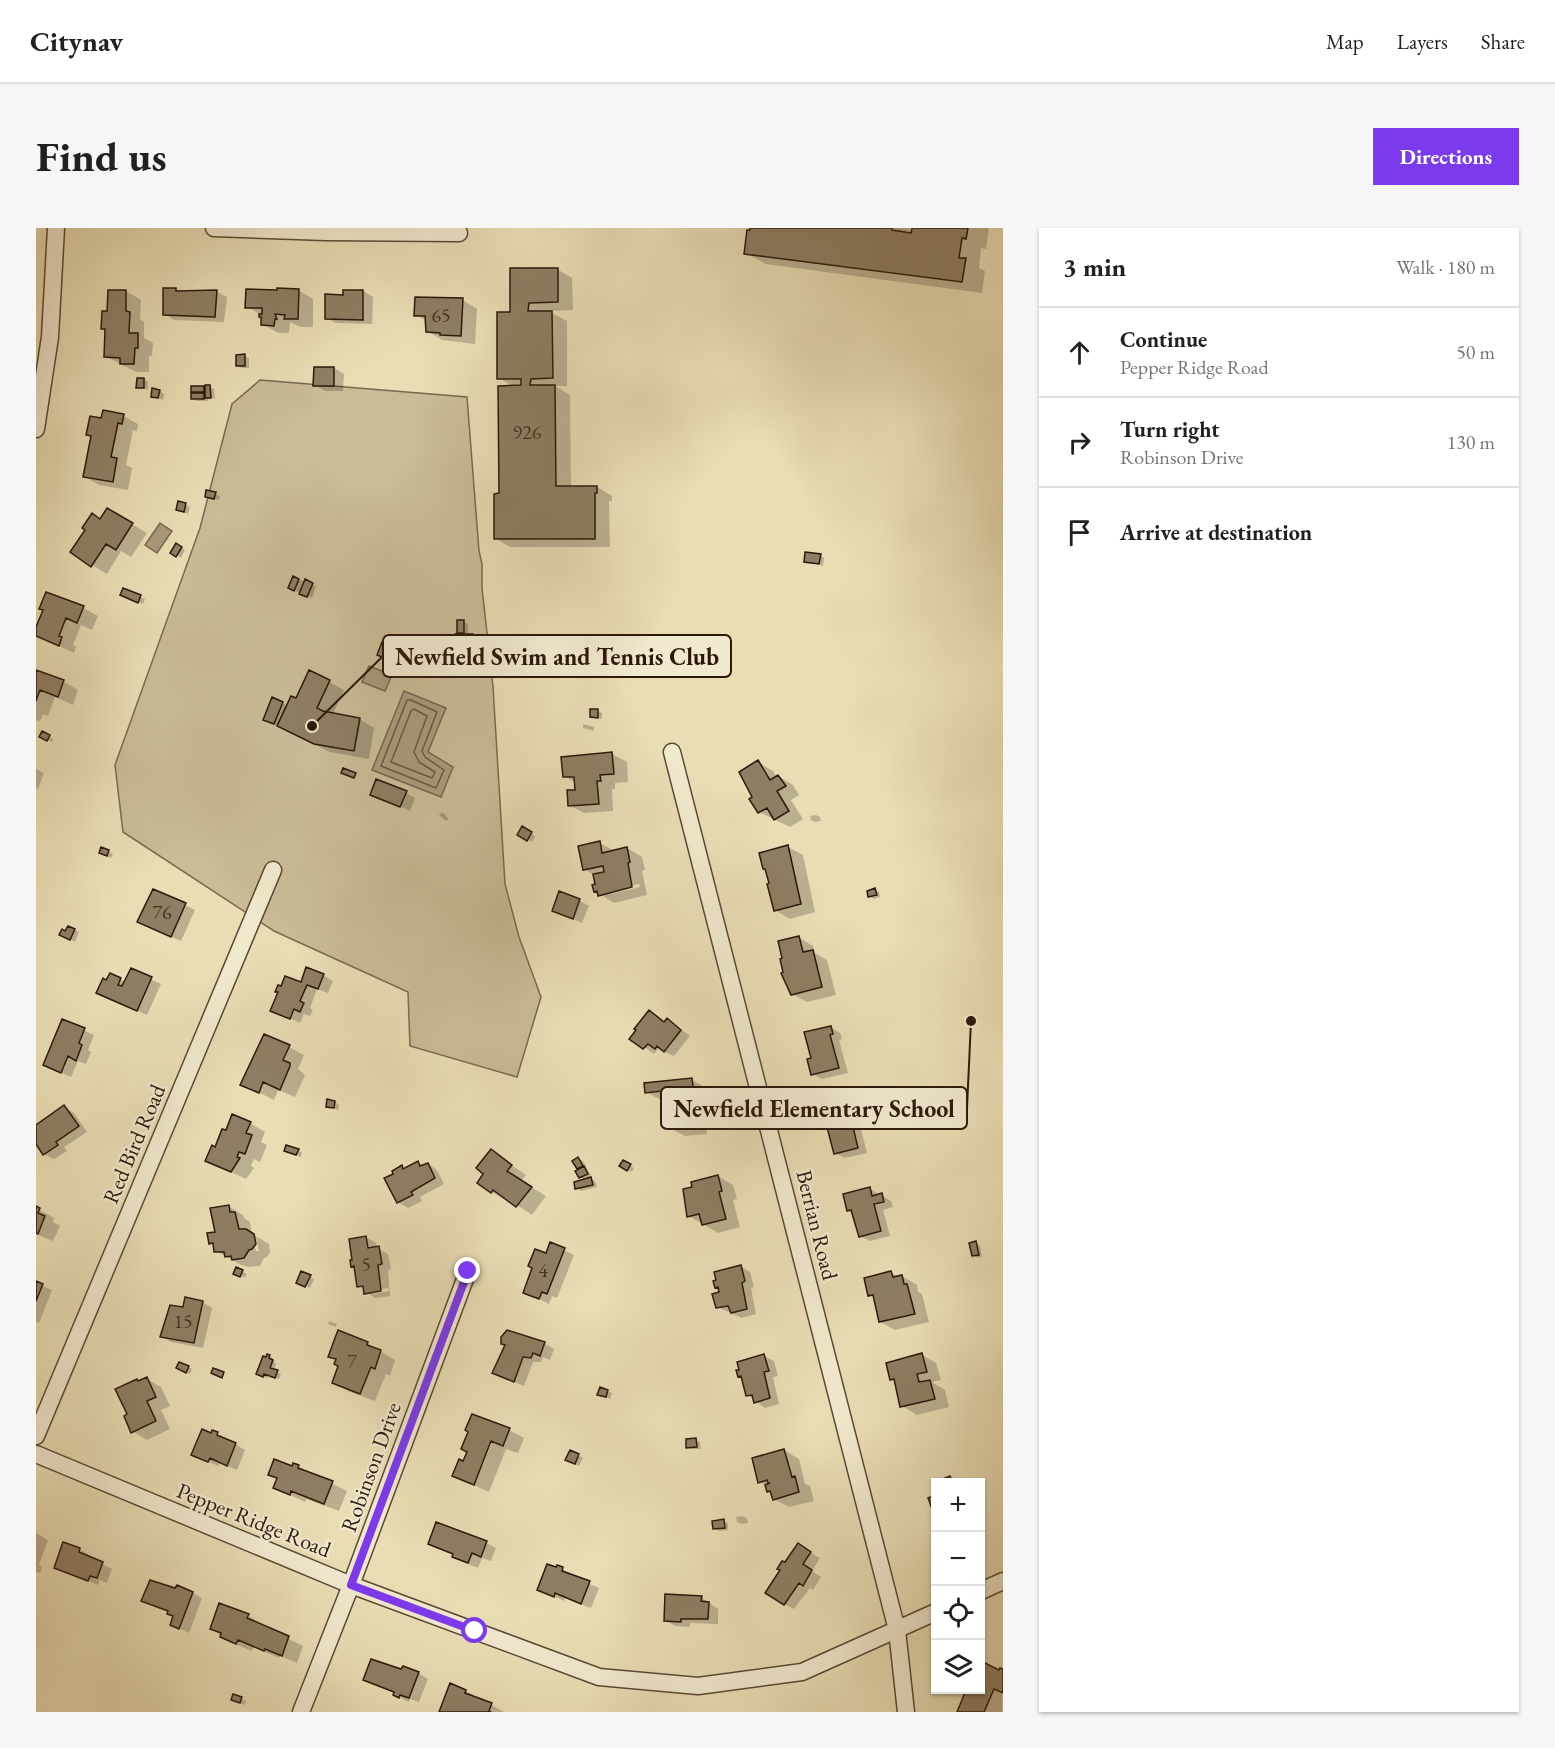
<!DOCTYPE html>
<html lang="en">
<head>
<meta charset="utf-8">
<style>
  body { margin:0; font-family:"EB Garamond",serif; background:#f6f6f6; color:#202124 }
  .controls { position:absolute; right:18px; bottom:18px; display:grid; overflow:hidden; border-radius:0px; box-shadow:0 2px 4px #0004 }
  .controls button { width:54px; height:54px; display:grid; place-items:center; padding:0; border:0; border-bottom:2px solid #e0e0e0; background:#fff; color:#202124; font:30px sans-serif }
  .stop { position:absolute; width:18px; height:18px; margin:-14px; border:4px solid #7c3aed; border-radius:50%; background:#fff }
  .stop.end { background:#7c3aed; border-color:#fff; box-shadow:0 2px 6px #0008 }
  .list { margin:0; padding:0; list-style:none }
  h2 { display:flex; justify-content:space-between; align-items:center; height:78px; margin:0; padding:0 24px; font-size:26px }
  h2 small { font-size:20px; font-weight:400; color:#757577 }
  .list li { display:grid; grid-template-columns:39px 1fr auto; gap:18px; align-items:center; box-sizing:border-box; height:90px; padding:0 24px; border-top:2px solid #e0e0e0 }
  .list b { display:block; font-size:22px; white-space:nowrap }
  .list p { margin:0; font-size:20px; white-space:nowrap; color:#757577 }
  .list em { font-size:20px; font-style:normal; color:#757577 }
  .icon { flex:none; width:33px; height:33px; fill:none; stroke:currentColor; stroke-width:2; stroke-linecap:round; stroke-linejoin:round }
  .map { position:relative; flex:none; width:967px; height:1484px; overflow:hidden; border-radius:0px }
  header { display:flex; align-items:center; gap:36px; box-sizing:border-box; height:84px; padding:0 30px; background:#fff; border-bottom:2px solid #e0e0e0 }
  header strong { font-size:28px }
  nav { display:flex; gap:33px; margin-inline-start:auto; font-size:21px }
  .intro { display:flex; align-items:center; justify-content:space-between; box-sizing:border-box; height:144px; padding:0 36px }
  h1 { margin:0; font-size:42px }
  .button { padding:15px 27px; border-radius:0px; background:#7c3aed; color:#fff; font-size:21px; font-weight:700 }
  main { display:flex; gap:36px; padding:0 36px }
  aside { flex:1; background:#fff; border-radius:0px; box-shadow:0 2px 4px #0004 }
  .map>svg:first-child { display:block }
  .green { fill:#c9bc97; stroke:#7a6a51; stroke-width:1.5 }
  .water { fill:#a99a7b; stroke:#77664e; stroke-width:1.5 }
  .shadow { fill:#0003; fill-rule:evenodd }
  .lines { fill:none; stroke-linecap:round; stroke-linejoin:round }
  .shore { stroke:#6a5943; stroke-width:1.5 }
  .building { fill:#8e7e63; stroke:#2c180b; stroke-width:1.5 }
  .minor-casing { stroke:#5b4935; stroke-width:19 }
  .minor { stroke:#f1e9ce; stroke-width:16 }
  .route { stroke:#7c3aed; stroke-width:8 }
  .labels { text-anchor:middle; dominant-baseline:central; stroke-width:4.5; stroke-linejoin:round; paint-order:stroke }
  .number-label { font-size:20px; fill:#443221 }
  .street-label { font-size:22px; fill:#2c180b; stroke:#f1e9ce }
  .leader { fill:none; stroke:#2c180b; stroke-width:2 }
  .callout-dot { fill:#2c180b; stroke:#f1e9ce; stroke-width:2 }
  .callout { fill:#f1e9ce; stroke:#2c180b; stroke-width:2 }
  .callout-label { font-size:24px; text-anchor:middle; font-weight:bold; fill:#2c180b }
</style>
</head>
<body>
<header>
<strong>Citynav</strong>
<nav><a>Map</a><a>Layers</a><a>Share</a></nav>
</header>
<div class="intro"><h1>Find us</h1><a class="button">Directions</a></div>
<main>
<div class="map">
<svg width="967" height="1484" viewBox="0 0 967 1484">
  <rect width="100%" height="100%" fill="#e9ddb4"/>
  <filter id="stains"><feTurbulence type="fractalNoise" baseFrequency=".00333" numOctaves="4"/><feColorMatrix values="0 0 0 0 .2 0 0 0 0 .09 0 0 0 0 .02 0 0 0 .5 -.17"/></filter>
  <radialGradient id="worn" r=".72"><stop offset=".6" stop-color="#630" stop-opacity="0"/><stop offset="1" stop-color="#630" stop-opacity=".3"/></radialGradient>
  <path class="green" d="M224 152 431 169 443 323 446 336V360L457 459 469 656 483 709 505 769 481 849 374 818 372 764 238 703 87 604 79 537 164 300 196 176Z"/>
  <path class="water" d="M124 295 136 303 121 325 109 317Z
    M333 438 356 447 349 463 326 454Z
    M368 463 410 480 392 524 417 539 405 569 336 542Z"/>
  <path class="shadow" d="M716 0H872L877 3 878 0H953L950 21 945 20 943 40 949 43 946 65 730 36 710 25Z
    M521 41 536 50 537 82 512 83 531 93V158H519L534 167 535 259H561L576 268V273H573L574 319H474L459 310 478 159 463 150 475 85Z
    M140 62 144 64H181L191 69 188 94 138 92 129 86Z
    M262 62 277 71V99H265L254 94 253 105H242L227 96 226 87 211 79Z
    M90 63 105 72 104 91 108 94V110L117 115 116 128H113V144H100L69 128 73 84Z
    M308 63H327L337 69 336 96 300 95 290 90 308 68Z
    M427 72 441 81 439 116 406 112 391 103V93L380 87Z
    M208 128 213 130V140H206L202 138Z
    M298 140 308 146 307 163H289L279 157Z
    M108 151 112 154V162L102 159Z
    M168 159 171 161 174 159 178 161 179 171 173 168 172 173H160L156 170 163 167 156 163Z
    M124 163 128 166 127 172 116 168Z
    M87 188 102 196 101 203 97 202 90 237 96 240 92 262 63 257 48 248 56 209 52 206 67 192Z
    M179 266 184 268 183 272 170 268Z
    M143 275 154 279 152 286 142 282Z
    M72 282 111 305 95 329 85 323 71 346 56 337 65 292Z
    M141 317 149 322 145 330 136 324Z
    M784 327 788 330 787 338 770 333Z
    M258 350 280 358 276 370 258 362Z
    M87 362 109 371 107 376 90 369Z
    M47 380 62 388 56 402 45 397 37 417 40 419 38 425 0 407Z
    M428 394 432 396V407H437L446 413V450H430L420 445 428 407 422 404Z
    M0 443 28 454 42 462 37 477 19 469 12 488 7 486 4 493 0 492Z
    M274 444 308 462 297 486 323 491 338 500 333 531 294 524 233 494 246 475 252 478 261 472Z
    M562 483 566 485V491L556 488Z
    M547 496 558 499V503L547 500Z
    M7 505 17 511 16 514 5 509Z
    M576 526 591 534 592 554 579 555V561H576L577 583 548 585 533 577 541 563 540 555 528 548Z
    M722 534 737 543 741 549 742 548 757 557 763 567 755 572 767 591 754 599 723 584 718 569Z
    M0 541 8 545 2 561 0 560Z
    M370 565 379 570 374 583 336 566Z
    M406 584 413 591 410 593 403 587Z
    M780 587 784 589 785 593 779 594 775 592 774 588Z
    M487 600 499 608 496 614 483 606Z
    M564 615 579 623 591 620 606 629 609 642 606 643 611 667 578 675 559 663 561 658 559 648 548 641ZM603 656 604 659 574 666V663Z
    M752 619 767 627 779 684 754 691 739 682Z
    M66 621 77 626 75 630 69 627Z
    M117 662 159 682 145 713 113 699Z
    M839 662 843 664 844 669 838 671 833 668Z
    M543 672 553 678 546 695 517 682Z
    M33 700 43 704 39 714 25 707 30 705Z
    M762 709 777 718 779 725 791 732 800 767 771 774 754 765 747 746Z
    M95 742 125 756 111 787 72 770 71 754 74 747 90 754Z
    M287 747 297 753 292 765 281 761 274 780 277 782 274 788 268 786 264 795 236 782 265 756Z
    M613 784 630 794 631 792 641 798 654 808 638 828 622 821 618 826 596 810Z
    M27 793 58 807 52 822 55 824 50 836 42 833 35 849 8 837Z
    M794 799 804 805 806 811 803 812 812 845 786 851 777 846V832Z
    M253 819 268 827 262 841 269 847 259 869 242 862 238 872 206 856Z
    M656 852 671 860 672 875 669 876 671 906 649 908 634 900 632 872H625L610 864Z
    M299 874 303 877 302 882 292 878Z
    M810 876 820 882 831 925 809 930 799 925Z
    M28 879 38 885 51 904 28 919 31 923 18 931 8 926 0 913V899Z
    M214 895 229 904 225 914 231 917 224 934 218 931 215 938 218 940 210 951 171 933 190 904Z
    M262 922 266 925 265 929 254 925Z
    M455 923 490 947 485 953 510 968 496 987 472 971 470 972 456 964 449 946Z
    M542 931 547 933 555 948 553 950 559 953 561 959 545 963 541 960 549 952 544 949 541 944 544 942 538 933Z
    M587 934 598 940 596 944 585 937Z
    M382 935 388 938 392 936 401 942 408 956 384 969 386 973 372 980 362 974 359 946 366 939 369 941Z
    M682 948 697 957 701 971 697 972 704 999 682 1005 653 988Z
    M834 961 855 973 857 979 847 982 854 1008 834 1013 824 1008 817 985 812 982Z
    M192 978 207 987 208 990 214 994 216 1006 233 1016 234 1024 231 1029 228 1030 224 1038 213 1039 205 1037 180 1023 179 1018 174 1015ZM217 1009H220L223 1023H220Z
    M0 980 18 990 17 994 24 998 17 1013 0 1006Z
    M330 1009 340 1015 341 1020 352 1026 355 1041 352 1042 354 1068 339 1070 323 1058 320 1040 316 1038ZM352 1060 353 1063 337 1066 334 1063Z
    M940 1015 944 1017 946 1029 941 1030 937 1027Z
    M515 1016 538 1027 521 1070 516 1068 513 1076 489 1064Z
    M704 1038 714 1044 718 1059 715 1060 720 1086 706 1090 681 1079 684 1061 680 1059Z
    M201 1041 211 1046 209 1050 199 1045Z
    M266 1045 278 1051 274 1060 262 1054Z
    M855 1045 862 1049 866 1048 881 1057 882 1064 886 1066 893 1094 859 1102 844 1094 839 1070 834 1067Z
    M0 1055 16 1062 3 1095 0 1094Z
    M166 1074 176 1080 167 1120 135 1114 126 1108 148 1081Z
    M293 1093 301 1096 300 1099 292 1096Z
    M471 1103 509 1116 518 1121 514 1132 507 1129 505 1134H497L488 1158 458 1145 470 1117Z
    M331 1115 359 1132 354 1148 350 1146 339 1173 312 1163 297 1154 304 1138 301 1132 294 1128Z
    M886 1127 900 1135 905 1152 896 1154 909 1162 913 1179 881 1187 866 1178 860 1154 856 1151Z
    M728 1128 738 1133 742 1148 737 1149 743 1176 729 1180 712 1167 707 1151 703 1148Z
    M228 1129H234L238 1131 237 1134 240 1135 238 1143 245 1146 243 1151 232 1147 231 1150 226 1148Z
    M152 1139 156 1141 154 1146 146 1142Z
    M111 1151 125 1159 134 1178 125 1182 134 1201 111 1212 96 1203 93 1187 101 1152 104 1154Z
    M571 1163 576 1165 574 1171 563 1166Z
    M437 1188 473 1202 488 1210 482 1225 470 1221 453 1264 418 1248 428 1235 433 1224ZM456 1206 459 1207 445 1241 443 1240Z
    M181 1206 209 1222 201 1242 184 1235 182 1238 157 1226 176 1207Z
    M660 1212 664 1214 665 1221H656L652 1219Z
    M748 1222 763 1231 769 1256 774 1258 778 1273 753 1279 738 1271 731 1258 724 1254Z
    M542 1227 547 1230 543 1238 535 1234Z
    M262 1238 311 1263 303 1283 270 1271 269 1274 239 1260 242 1251 234 1246Z
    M706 1288 711 1290 712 1295 706 1296 701 1294 700 1289Z
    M687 1293 692 1295V1302L683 1303 678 1300Z
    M0 1305 12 1312 3 1337 6 1339 4 1345 0 1344Z
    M450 1315 460 1320 455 1333 446 1330 442 1340 427 1334 417 1329 418 1327 394 1316Z
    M762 1317 784 1330 776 1343 785 1349 777 1362 774 1360 758 1381 748 1376 749 1336Z
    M43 1321 53 1327 52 1329 76 1341 71 1355 64 1352 62 1357 20 1339Z
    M526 1341 536 1346 535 1348 563 1360 555 1380 529 1370 528 1373 503 1361Z
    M157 1365 166 1370 153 1405 136 1397 139 1389 134 1384 107 1372Z
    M665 1369 682 1381V1396L654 1395V1399L639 1398 629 1392Z
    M212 1388 227 1396 226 1398 267 1418 261 1435 244 1428 243 1430 217 1419 216 1423 201 1417 176 1400Z
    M945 1434 967 1444 966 1484H923L932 1462H945Z
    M366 1443 382 1445 392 1451 383 1474 374 1471 373 1474 368 1472 359 1466V1465L329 1452Z
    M415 1457 430 1463 468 1484H404Z
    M198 1468 210 1473 209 1477 197 1472Z"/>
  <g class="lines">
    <path class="shore" d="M371 472H375L401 484 386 523 389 529 408 542 400 560 345 538Z
      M378 481 391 488 378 524 383 534 399 544 396 550 355 534 375 483Z"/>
  </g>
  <path class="building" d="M714 0H856V2L875 5 876 0H932L930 11 926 10 923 30H930L926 54 708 26 711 2H714Z
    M474 40H522V74L493 75 492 83H516L517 150 495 151 494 157H519L520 258H561V265H559V311H458V266L463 265 462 158 485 157V151H461V84H474Z
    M127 60H140V63L181 62 179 89 127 87Z
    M241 60 263 61 262 91H248L249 87 239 86 241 91H239L238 98 225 97V89H223V86H226V80H209L210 61 241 62Z
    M72 62H90V83L94 84 93 105H102V120H99L98 136H84V130L68 129 69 101H65L66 83H71Z
    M307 62H327V92L289 91V66L307 67Z
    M379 69 427 70 425 108 404 107V105L390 104 389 88H378Z
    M209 126V138H200V127Z
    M278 139H298V158H277Z
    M101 150H108V160H100Z
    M169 157H174L175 170H169Z
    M155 158H168V164H155Z
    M116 160 124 162 122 170 115 169Z
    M155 165H168V171H155Z
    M67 182 88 186 86 196 82 195 75 229 81 230 77 254 47 249 55 208 50 207 54 188 65 190Z
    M170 262 180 264 178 271 169 269Z
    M142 273 150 275 148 284 140 282Z
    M71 280 97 295 80 322 70 316 55 339 34 324 49 302 46 300 56 285 64 291Z
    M140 315 146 319 140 329 134 325Z
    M769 324 785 326 783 336 768 334Z
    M257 348 263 351 258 363 252 360Z
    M269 351 277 355 271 369 263 366Z
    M87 360 105 367 102 375 84 367Z
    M10 364 48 378 41 395 30 390 23 408 26 409 23 418 0 408V399L7 382 3 381Z
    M421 392H428V405H421Z
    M419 406H437V446L419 445Z
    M346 414 369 423 364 436 341 427Z
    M0 442 28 452 22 469 4 462 0 473Z
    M273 442 294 452 281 480 287 483 324 490 318 523 278 516 241 498 255 468 260 470Z
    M236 469 247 474 238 496 227 492Z
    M554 481H562V490L554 489Z
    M6 503 14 507 11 513 3 509Z
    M576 524 578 546 564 547 565 553H561L563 576 532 578 531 562H539L538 549H527L525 529Z
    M722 532 734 552 742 547 750 558 741 563 753 583 738 592 731 580 722 585 713 571 716 569 703 544Z
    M307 540 320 545 318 550 305 545Z
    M340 551 371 563 364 579 334 567Z
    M486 598 496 604 491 613 481 607Z
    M564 613 566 625 591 619 594 634 592 635 596 659 562 668 561 663 558 664 556 657 559 656 557 646 568 644 567 638 547 642 542 618Z
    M752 617 765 676 738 683 731 656 733 655 729 641H727L723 625Z
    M65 619 73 622 71 628 63 625Z
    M839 660 841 667 832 669 831 663Z
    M117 661 150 675 135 709 101 694Z
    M523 663 544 671 537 691 516 683Z
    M32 698 39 701 34 712 23 707 26 701 29 703Z
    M763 708 767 724 777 722 786 759 755 767 745 745 747 744 744 731 746 730 742 713Z
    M270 739 288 746 282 761 271 757 264 773 268 775 264 784 258 781 254 791 234 783 242 764H239L242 757 245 758 249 748 265 754Z
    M95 740 116 749 101 783 60 765 67 750 70 752 74 745 85 750 82 757 86 758Z
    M613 782 628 794 631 790 645 802 628 824 621 818 619 821 612 816 607 821 593 811 600 802 598 801Z
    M26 791 49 800 43 815 46 817 40 833 32 828 25 845 7 837Z
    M795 798 797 806 794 807 803 840 775 847 771 831 775 830 768 804Z
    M228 806 254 817 247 832 254 835V838L244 862 227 854 223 865 204 857Z
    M656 850 658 867 654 868 657 898 633 901 630 871H627L626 863 609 865 608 855Z
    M291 871 299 873 298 880 290 879Z
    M811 874 822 920 798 926 786 880Z
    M28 877 43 898 20 914 22 917 7 927 0 916V897Z
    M196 886 215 894 210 905 216 907 209 926 203 924 201 929 204 930 195 944 169 933 176 917 179 919 186 901 190 902Z
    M250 917 263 921 260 927 248 923Z
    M455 921 476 937 471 943 496 959 480 979 457 962 455 965 441 955 447 946 440 940Z
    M542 929 547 938 541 941 536 933Z
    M587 932 595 936 591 943 583 938Z
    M382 933 384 938 392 935 399 950 375 964 377 967 361 975 348 950 357 946 356 943 366 937 367 941Z
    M548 938 552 946 543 950 539 943Z
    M682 947 686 963 683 964 690 991 666 997 663 986 651 989 647 961 656 959 655 954Z
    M555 949 557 957 539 961 538 954Z
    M834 959 836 968 846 965 848 974 838 976 845 1003 823 1009 815 982 811 983 807 966Z
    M193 977 194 984H199L203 1001H210L218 1006 220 1016 216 1021 213 1022 208 1030 196 1032 195 1028 189 1029 188 1024H178L177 1015 173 1016 171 1005 179 1004 174 980Z
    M0 978 4 980 2 985 9 988 2 1006 0 1005Z
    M330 1008 332 1020 343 1018 346 1036 342 1037 345 1063 328 1066 327 1058 321 1059 318 1038 315 1039 314 1032H316L313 1011Z
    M940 1013 943 1027 936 1028 933 1015Z
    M514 1014 529 1020 511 1066 506 1064 503 1071 487 1065 496 1040 492 1038 499 1021 510 1025Z
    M705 1037 709 1053 706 1055 711 1081 695 1085 692 1078 680 1080 676 1066 683 1064 682 1059 679 1060 677 1053 680 1052 678 1044Z
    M200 1039 207 1042 204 1049 197 1046Z
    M265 1043 275 1047 269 1059 260 1055Z
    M855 1043 857 1049 866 1047 868 1056H871L879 1086 843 1094 837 1067 832 1068 828 1050Z
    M0 1053 7 1056 0 1073Z
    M149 1069 167 1073 158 1115 124 1109 134 1077 147 1079Z
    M302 1102 332 1114 331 1117 345 1122 339 1141 335 1139 324 1166 296 1155 302 1138 298 1136 300 1131 292 1129Z
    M471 1102 509 1114 504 1128 497 1125 495 1130 487 1129 478 1154 456 1145 469 1117 465 1116V1109Z
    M886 1125 891 1144 881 1146 883 1154 894 1152 899 1171 864 1179 858 1151 854 1152 850 1135Z
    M231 1126 234 1127 233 1130 237 1132 234 1140 242 1142 239 1150 228 1146 227 1149 220 1146 227 1128 230 1129Z
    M728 1126 733 1143 728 1144 734 1170 718 1175 716 1167 710 1168 705 1148 702 1149 700 1142H703L701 1134Z
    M143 1134 153 1138 150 1145 140 1140Z
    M177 1140 188 1144 186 1150 175 1145Z
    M111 1149 120 1169 111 1173 120 1193 95 1205 88 1188 91 1186 79 1161 101 1151 102 1153Z
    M564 1159 572 1162 570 1169 561 1167Z
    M436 1186 474 1200 467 1218 455 1213 438 1257 416 1248 423 1231 427 1233 431 1224 425 1221 432 1204 429 1202Z
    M166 1201 175 1205 176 1202 182 1204 181 1207 200 1215 191 1238 174 1230 172 1234 155 1227Z
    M660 1210 661 1219 650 1220V1211Z
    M748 1221 756 1249 759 1248 763 1264 737 1272 734 1263 731 1264 729 1257 734 1255H732L731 1252 722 1255 716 1230Z
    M534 1222 543 1226 539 1236 529 1232Z
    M238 1231 256 1238 257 1235 263 1237 262 1240 297 1253 288 1276 255 1263 254 1267 237 1260 241 1250 232 1247Z
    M914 1248 917 1254H900V1262L897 1255Z
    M900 1267V1286H898L892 1270Z
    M688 1291 689 1300 677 1301 676 1293Z
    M400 1294 451 1313 445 1329 436 1325 432 1335 416 1329 417 1326 392 1316Z
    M27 1314 44 1320 43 1324 67 1334 61 1350 54 1348 52 1353 18 1340Z
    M762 1315 775 1324 767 1336 776 1342 767 1358 763 1355 748 1377 729 1365 744 1342 741 1341 746 1333 749 1334Z
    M511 1336 520 1339 521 1337 527 1339 526 1343 554 1353 545 1376 519 1365 518 1369 501 1362Z
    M114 1352 139 1360 141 1357 157 1364 143 1401 134 1397 137 1388 131 1386 132 1383 105 1373Z
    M629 1366 666 1368 665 1373 673 1374 672 1391H645V1394L628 1393Z
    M183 1375 213 1386 211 1390 253 1408 246 1428 229 1421 228 1423 202 1412 200 1416 184 1409 185 1405 174 1401Z
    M335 1431 365 1441 367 1438 383 1444 373 1470 364 1467 363 1470 357 1467 358 1464 327 1452Z
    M945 1433 963 1442 964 1440 967 1441V1465L958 1461 948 1484H921L930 1462H945Z
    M414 1455 430 1462 429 1465 456 1475 453 1483 455 1484H403Z
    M197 1466 206 1469 204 1475 195 1472Z"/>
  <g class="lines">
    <g class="minor-casing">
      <path id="minor" d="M178 0 290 4 423 5
        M0 201 14 109 20 0
        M636 524 861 1402 870 1484
        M0 1208 237 642
        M0 1226 315 1357 563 1449 662 1458 766 1444 900 1384
        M945 1363 967 1353
        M265 1484 315 1357 432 1043"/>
    </g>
    <use href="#minor" class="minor"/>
  </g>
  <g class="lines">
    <path class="route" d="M432 1043 315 1357 439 1403"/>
  </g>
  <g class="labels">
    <g class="number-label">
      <text x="405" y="87">65</text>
      <text x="491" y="204">926</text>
      <text x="126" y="684">76</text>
      <text x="330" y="1036">5</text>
      <text x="507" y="1042">4</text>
      <text x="147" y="1093">15</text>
      <text x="316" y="1133">7</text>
    </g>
    <g class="street-label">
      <text transform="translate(98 916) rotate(-67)">Red Bird Road</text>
      <text transform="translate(781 997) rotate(76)">Berrian Road</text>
      <text transform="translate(335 1239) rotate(-70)">Robinson Drive</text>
      <text transform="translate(218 1292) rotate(22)">Pepper Ridge Road</text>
    </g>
  </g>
  <path class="leader" d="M276 498L347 428M935 793L931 880"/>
  <g class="callout-dot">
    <circle cx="276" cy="498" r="6"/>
    <circle cx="935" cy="793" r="6"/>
  </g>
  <g class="callout">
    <rect x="347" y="407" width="348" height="42" rx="6"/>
    <rect x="625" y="859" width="306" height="42" rx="6"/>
  </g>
  <g class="callout-label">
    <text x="521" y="437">Newfield Swim and Tennis Club</text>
    <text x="778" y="889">Newfield Elementary School</text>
  </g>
  <rect width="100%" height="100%" filter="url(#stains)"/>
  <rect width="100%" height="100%" fill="url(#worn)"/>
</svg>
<div class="controls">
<button>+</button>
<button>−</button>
<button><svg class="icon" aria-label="locate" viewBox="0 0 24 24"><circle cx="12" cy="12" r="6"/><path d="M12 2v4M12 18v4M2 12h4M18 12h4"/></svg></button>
<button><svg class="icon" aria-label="layers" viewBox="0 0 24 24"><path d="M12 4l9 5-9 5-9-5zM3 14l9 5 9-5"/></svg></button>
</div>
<div class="stop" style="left:439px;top:1403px"></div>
<div class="stop end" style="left:432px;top:1043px"></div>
</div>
<aside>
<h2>3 min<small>Walk · 180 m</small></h2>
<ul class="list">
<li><svg class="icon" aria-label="ahead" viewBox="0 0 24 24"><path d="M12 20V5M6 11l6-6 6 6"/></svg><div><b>Continue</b><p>Pepper Ridge Road</p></div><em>50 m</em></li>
<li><svg class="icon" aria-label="right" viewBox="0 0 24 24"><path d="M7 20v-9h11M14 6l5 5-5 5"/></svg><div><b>Turn right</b><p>Robinson Drive</p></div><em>130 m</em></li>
<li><svg class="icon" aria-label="arrive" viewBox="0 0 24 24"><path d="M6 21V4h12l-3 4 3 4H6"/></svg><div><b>Arrive at destination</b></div></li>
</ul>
</aside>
</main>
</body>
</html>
